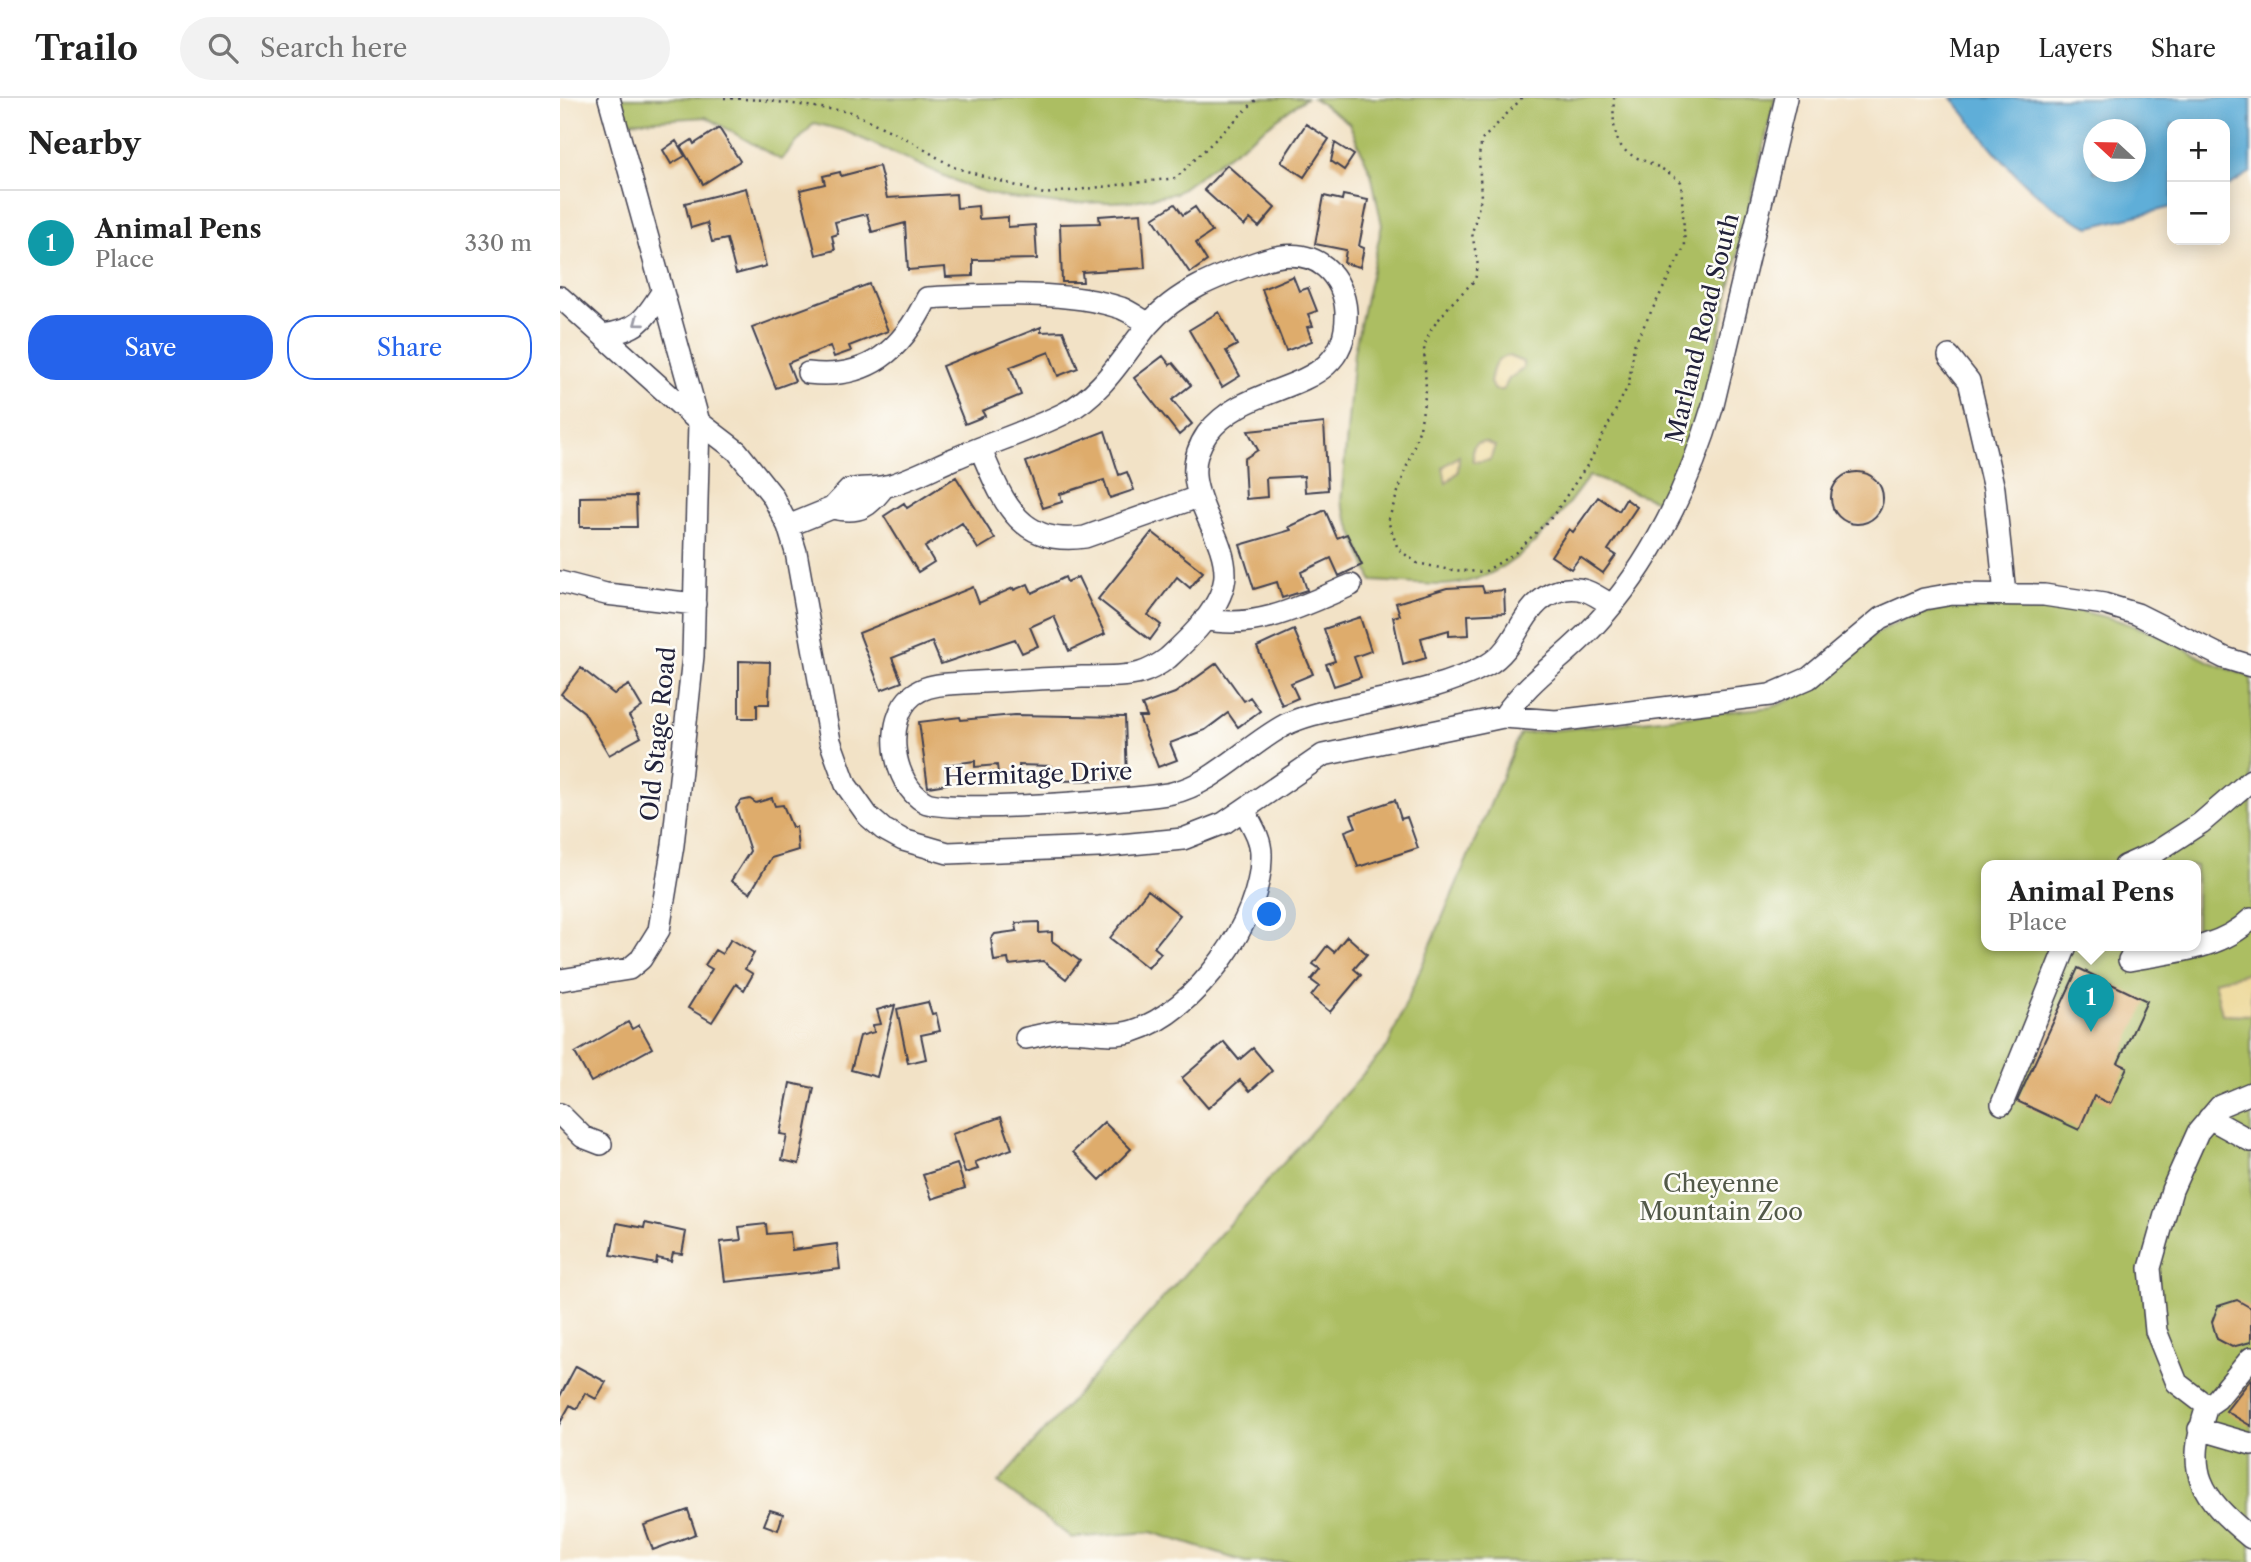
<!DOCTYPE html>
<html lang="en">
<head>
<meta charset="utf-8">
<style>
  body { margin:0; font-family:"Libre Caslon Text",serif; background:#f2f2f2; color:#222 }
  .controls { position:absolute; right:21px; top:21px; display:grid; overflow:hidden; border-radius:14px; box-shadow:0 4px 18px #0003 }
  .controls button { width:63px; height:63px; display:grid; place-items:center; padding:0; border:0; border-bottom:2px solid #e0e0e0; background:#fff; color:#222; font:35px sans-serif }
  .compass { position:absolute; left:1523px; top:21px; width:63px; height:63px; border-radius:50%; background:#fff; box-shadow:0 4px 18px #0003; rotate:292deg }
  .you { position:absolute; left:710px; top:817px; width:24px; height:24px; margin:-18px; border:5px solid #fff; border-radius:50%; background:#1a73e8; box-shadow:0 0 0 10px #1a73e833 }
  .badge { display:grid; place-items:center; width:46px; height:46px; border-radius:50%; background:#2563eb; color:#fff; font-size:23px; font-weight:700 }
  .pin { position:absolute; translate:-50% -58px; filter:drop-shadow(0 2px 4px #0008) }
  .pin::after { content:''; position:absolute; top:37px; width:24px; height:21px; background:inherit; clip-path:polygon(0 0,100% 0,50% 100%) }
  .popup { position:absolute; left:1421px; top:762px; width:220px; height:91px; box-sizing:border-box; display:grid; place-content:center; border-radius:14px; background:#fff; filter:drop-shadow(0 2px 5px #0005); font-size:23px; white-space:nowrap; color:#767676 }
  .popup b { font-size:26px; color:#222 }
  .popup::after { content:''; position:absolute; left:50%; top:100%; margin-left:-14px; border:14px solid transparent; border-top-color:#fff }
  .list { margin:0; padding:0; list-style:none }
  h2 { display:flex; justify-content:space-between; align-items:center; height:91px; margin:0; padding:0 28px; font-size:30px }
  h2 small { font-size:23px; font-weight:400; color:#767676 }
  .list li { display:grid; grid-template-columns:46px 1fr auto; gap:21px; align-items:center; box-sizing:border-box; height:105px; padding:0 28px; border-top:2px solid #e0e0e0 }
  .list b { display:block; font-size:26px; white-space:nowrap }
  .list p { margin:0; font-size:23px; white-space:nowrap; color:#767676 }
  .list em { font-size:23px; font-style:normal; color:#767676 }
  .actions { display:flex; gap:14px; padding:21px 28px }
  .actions a { flex:1; padding:16px 0; border:2px solid #2563eb; border-radius:28px; text-align:center; font-size:24px; color:#2563eb }
  .actions .main { background:#2563eb; color:#fff }
  .icon { flex:none; width:38px; height:38px; fill:none; stroke:currentColor; stroke-width:2; stroke-linecap:round; stroke-linejoin:round }
  .map { position:relative; flex:none; width:1691px; height:1464px; overflow:hidden }
  header { display:flex; align-items:center; gap:42px; box-sizing:border-box; height:98px; padding:0 35px; background:#fff; border-bottom:2px solid #e0e0e0 }
  header strong { font-size:33px }
  nav { display:flex; gap:38px; margin-inline-start:auto; font-size:24px }
  .search { width:490px; height:63px; background:#f2f2f2; display:flex; align-items:center; gap:18px; box-sizing:border-box; padding:0 24px; border-radius:38px; color:#767676; font-size:26px }
  main { display:flex }
  aside { flex:1; background:#fff }
  .map>svg:first-child { display:block }
  .green { fill:#acbe62; stroke:#67704e; stroke-width:2; fill-rule:evenodd }
  .sand { fill:#eeda9e; stroke:#887e6c; stroke-width:2 }
  .water { fill:#5eaed8; stroke:#40688a; stroke-width:2; fill-rule:evenodd }
  .building { fill:#deac6c }
  .lines { fill:none; stroke-linecap:round; stroke-linejoin:round }
  .minor-casing { stroke:#413f50; stroke-width:24 }
  .path { stroke:#413f50; stroke-width:2.5; stroke-dasharray:2 5; stroke-linecap:butt }
  .minor { stroke:#fff; stroke-width:21 }
  .oneway { stroke:#9c9ca7 }
  .labels { text-anchor:middle; dominant-baseline:central; stroke-width:5; stroke-linejoin:round; paint-order:stroke }
  .street-label { font-size:24px; fill:#22223b; stroke:#fdfcf7 }
  .park-label { font-size:24px; fill:#525949; stroke:#fdfcf7 }
</style>
</head>
<body>
<header>
<strong>Trailo</strong>
<div class="search"><svg class="icon" aria-label="search" viewBox="0 0 24 24"><circle cx="10" cy="10" r="6"/><path d="M15 15l6 6"/></svg>Search here</div>
<nav><a>Map</a><a>Layers</a><a>Share</a></nav>
</header>
<main>
<aside>
<h2>Nearby<small></small></h2>
<ul class="list">
<li><span class="badge" style="background:#0f9aa8">1</span><div><b>Animal Pens</b><p>Place</p></div><em>330 m</em></li>
</ul>
<div class="actions"><a class="main">Save</a><a>Share</a></div>
</aside>
<div class="map">
<svg width="1691" height="1464" viewBox="0 0 1691 1464">
  <rect width="100%" height="100%" fill="#fdfcf7"/>
  <filter id="ink" filterUnits="userSpaceOnUse"><feTurbulence type="fractalNoise" baseFrequency=".0143" numOctaves="2"/><feDisplacementMap in="SourceGraphic" scale="14" xChannelSelector="R" yChannelSelector="G"/><feConvolveMatrix kernelMatrix="1 2 1 2 8 2 1 2 1" color-interpolation-filters="sRGB"/></filter>
  <filter id="wash" filterUnits="userSpaceOnUse"><feTurbulence type="fractalNoise" baseFrequency=".00686" numOctaves="4" result="noise"/><feDisplacementMap in="SourceGraphic" scale="28" xChannelSelector="R" yChannelSelector="G"/><feGaussianBlur stdDeviation="1.57" result="paint"/><feColorMatrix in="noise" values="0 0 0 0 0 0 0 0 0 0 0 0 0 0 0 0 0 1.4 0 .05"/><feComposite in="paint" operator="in"/></filter>
  <g filter="url(#wash)">
    <rect width="100%" height="100%" fill="#f2e2c6"/>
    <path class="green" d="M59 0H746L616 95 573 103 499 106 442 99 411 90 285 33 254 25 221 62 146 19 66 24Z
      M753 0H1215L1147 287 1133 336 1103 405 1029 378C992 428 951 485 883 487 860 487 836 484 812 483L781 404 794 254 822 127 811 75 789 25Z
      M1408 507 1516 512 1554 521 1597 536 1650 564 1691 579V1464H685L591 1434 512 1440 438 1385 828 948 960 636 1212 609C1262 592 1272 568 1310 540 1340 519 1373 511 1408 507ZM1426 768H1636V848H1426Z"/>
    <path class="sand" d="M948 258 963 264V271L949 281 943 292H935L930 285C932 273 934 260 948 258Z
      M916 345 925 344 935 348 930 362 913 364V350Z
      M899 358 898 374 886 385 883 369Z
      M1691 874V917L1662 916 1654 883Z"/>
    <path class="water" d="M1392 0H1691V74L1665 90V26H1612V109L1530 129C1471 105 1430 48 1392 0ZM1534 32H1576V74H1534Z"/>
    <g id="blocks">
      <path class="building" d="M746 26 769 41 744 79 721 64Z
        M159 30 180 63 143 86 121 49 132 42 134 46Z
        M116 43 125 58 111 66 103 52Z
        M775 45 794 57 784 72 771 63Z
        M667 67 715 110 699 129 690 121 684 128 644 92Z
        M319 68 327 100 396 96 397 110 418 108 419 121 448 119V129L475 127 477 161 413 162V178L386 179 385 169 348 172 345 125 312 134 307 116 275 124 278 136 272 138 275 152 256 157 240 92 265 86 263 78 280 74 281 78Z
        M186 90 206 168 176 176 167 141 152 144 147 125 131 130 125 105Z
        M783 97 808 102 799 148 804 150 800 169 784 165 786 152 755 146 764 98 782 102Z
        M615 106 623 117 635 109 652 134 636 145 647 163 630 175 593 120Z
        M581 115 585 170 522 174 523 184H502L500 126 540 125 539 118Z
        M733 178 739 193 748 190 757 213 748 216 753 228 747 229 752 243 726 253 702 191Z
        M309 186 328 233 289 248 291 253 274 259 270 248 228 265 235 283 216 290 192 230Z
        M659 214 677 247 666 253 680 278 662 289 629 232Z
        M481 229V234L503 233 518 270 498 278 489 254 450 269 461 297 422 313 425 318 405 326 382 268Z
        M603 258 610 267 613 265 631 287 612 302 632 326 619 337 574 280Z
        M764 325 768 392 745 394 744 378 706 380 707 399 686 401 684 361 698 352 688 333Z
        M545 333 559 377 567 374 574 392 550 400 544 382 500 396 502 404 483 410 466 364Z
        M1271 400a26 26 0 1 1 52 0a26 26 0 1 1-52 0Z
        M396 379 435 441 418 451 402 425 365 449 374 464 358 474 324 418 344 405 347 410Z
        M76 398 77 429H20V399Z
        M1038 399 1059 413 1066 401 1077 409 1048 452 1056 457 1043 475 1020 459 1011 471 991 458 1009 431 1013 434Z
        M765 412 777 440 787 436 802 467 779 478 771 460 741 474 747 492 722 500 717 484 694 491 680 447 731 432 729 429Z
        M592 434 643 474 630 490 617 479 588 517 601 527 590 542 538 501Z
        M505 479 507 484 518 479 545 536 509 553 494 518 470 529 478 548 462 555 455 541 381 566 372 544 332 560 342 584 321 592 299 535 413 489 419 505 453 490 454 492 468 486 472 495Z
        M922 488 924 494 944 492 945 515 908 517 909 537 889 538V532L861 540 866 560 843 567 833 519 840 517 836 505 887 490Z
        M800 519 811 553 794 559 801 579 774 588 766 566 775 563 764 531Z
        M734 532 753 576 731 585 738 600 722 607 697 549Z
        M179 563 210 564 209 606H197V620H179Z
        M657 565 684 603 690 599 700 613 678 629 668 615 645 632 610 645 617 662 598 669 579 619H587L582 607 615 595Z
        M21 570 54 596 69 587 82 609 69 618 81 639 49 657 24 614 1 596Z
        M454 617 565 619 567 682 491 683V668L459 667 460 681 439 683 437 667 415 669V663L385 667 387 686 368 689 359 624 400 619 401 622Z
        M212 700 215 708 223 707 232 729H236L238 752 211 760 190 795 171 783 190 753 176 710 181 703 190 701 196 705Z
        M835 702 841 721 847 719 858 750 798 769 785 733 796 729 791 717Z
        M588 792 620 817 594 849 601 855 588 870 550 840Z
        M479 824V835L492 834V843L520 863 506 881 483 863 449 867 448 861 434 863 431 841 435 836 457 833 456 825Z
        M787 838 807 856 794 871 801 877 770 914 751 898 759 888 751 882 760 871 753 866 767 848 774 854Z
        M171 841 194 855 185 871 193 876 184 892 176 886 152 924 128 910 152 871 145 867 155 852 162 856Z
        M1518 870 1587 903 1558 965 1567 969 1550 1006 1534 998 1519 1032 1457 1003Z
        M368 904 372 916 376 915 380 933 361 937 366 961 348 965 337 911Z
        M335 907 317 979 291 972 300 938 314 934 313 927 321 926 317 912Z
        M68 924 72 931 79 927 92 950 31 984 15 955Z
        M664 944 679 962 693 950 712 973 690 993 680 982 648 1010 622 980Z
        M230 985 254 990 239 1066 222 1062 227 1037 220 1036Z
        M441 1019 452 1051 415 1064 418 1071 405 1075 392 1036Z
        M544 1024 571 1051 540 1082 513 1054Z
        M397 1066 405 1090 372 1101 363 1077Z
        M57 1125 84 1130 85 1125 126 1134 122 1156 113 1155 111 1163 97 1160 96 1166 51 1157Z
        M206 1126 207 1136 230 1134 232 1152 277 1146 280 1171 165 1184 160 1144 181 1142 179 1129Z
        M1677 1202 1691 1210V1244L1672 1249 1657 1241 1652 1224 1658 1208Z
        M16 1268 46 1284 36 1301 25 1295 17 1311 10 1307 0 1325V1298Z
        M1691 1281V1328L1666 1313Z
        M128 1412 136 1436 93 1452 84 1427Z
        M210 1412 223 1416 218 1432 204 1427Z"/>
    </g>
  </g>
  <g filter="url(#ink)">
    <use href="#blocks" fill-opacity="0" stroke="#413f50" stroke-width="2"/>
    <g class="lines">
      <g class="minor-casing">
        <path id="minor" d="M0 199 139 324 177 353 212 397 228 428 236 454 270 643 286 687 308 718 323 731 343 742 388 755 539 749 623 741 664 725 763 657 943 619 996 623 1210 597 1249 580 1321 520 1364 501 1393 496 1484 497 1544 506 1577 516 1665 560 1691 568
          M43 237C77 232 84 223 102 194
          M1389 258 1409 283 1434 391 1445 496
          M248 275C308 282 342 252 367 200 425 197 506 191 561 210 571 214 580 221 589 226
          M420 350C442 401 458 449 525 439L638 399
          M272 410C301 416 307 410 325 388
          M228 428 272 410 289 392C301 389 314 391 327 388 351 382 375 368 398 359 433 344 471 332 505 315 543 295 562 259 588 227 617 193 658 178 698 164 720 156 746 153 765 169 778 180 785 197 786 214 789 301 691 277 647 336 611 387 666 430 665 477 664 508 630 540 608 560 600 566 590 572 580 575 563 580 540 578 522 579 477 581 433 583 388 586 375 587 363 589 353 597 323 621 332 686 365 704 386 716 580 702 612 695 655 685 686 648 725 627 745 617 768 613 790 608 836 598 886 589 927 567 960 549 960 505 998 493 1020 486 1033 495 1051 507
          M0 484 46 496 135 506
          M645 521C695 533 745 507 791 487
          M943 619C970 581 1003 561 1034 528 1091 467 1130 386 1153 307L1226 0
          M1565 768 1596 754 1641 725 1691 682
          M1569 862C1610 854 1660 852 1691 821
          M0 882 69 871 81 861 99 832 113 747 133 558 139 324 49 0
          M466 940C478 938 491 934 503 933 526 932 551 940 573 933 635 914 703 822 701 756 701 740 691 726 684 712
          M1691 995 1660 1008 1638 1034 1612 1092 1590 1170 1596 1233 1617 1285 1647 1308 1657 1301 1691 1260
          M1442 1006 1506 848
          M0 1016 23 1039 41 1046
          M1649 1020 1691 1043
          M1647 1308C1625 1375 1639 1397 1691 1440
          M1639 1331 1691 1346"/>
      </g>
      <path class="path" d="M164 0 204 2 291 14 349 42 393 69 484 96 616 80 698 0
        M962 0 922 42 919 57 921 100 912 135 918 168 915 182 890 207 872 230 864 248 866 292 860 330 828 423 838 451 857 465 890 472 924 474 955 455 992 419 1030 363 1069 286 1074 247 1125 148 1121 84C1080 49 1049 73 1054 0"/>
      <use href="#minor" class="minor"/>
    </g>
    <defs><path id="oneway-chevron" d="M-2-3.5L2.5 0L-2 3.5" fill="none" stroke-width="1.6" stroke-linecap="round" stroke-linejoin="round" transform="scale(1.75)"/></defs>
    <use class="oneway" href="#oneway-chevron" transform="translate(78 224) rotate(143)"/>
  </g>
  <g class="labels">
    <g class="street-label">
      <text transform="translate(1142 230) rotate(-76)">Marland Road South</text>
      <text transform="translate(98 636) rotate(-84)">Old Stage Road</text>
      <text transform="translate(478 676) rotate(-2)">Hermitage Drive</text>
    </g>
    <g class="park-label">
      <text x="1161" y="1085">Cheyenne<tspan x="1161" dy="28">Mountain Zoo</tspan></text>
    </g>
  </g>
</svg>
<div class="controls">
<button>+</button>
<button>−</button>
</div>
<svg class="compass" viewBox="-18 -18 36 36"><path d="M0-13l5 13h-10z" fill="#e53935"/><path d="M0 13l5-13h-10z" fill="#767676"/></svg>
<div class="you"></div>
<div class="pin badge" style="left:1531px;top:934px;background:#0f9aa8">1</div>
<div class="popup"><b>Animal Pens</b>Place</div>
</div>
</main>
</body>
</html>
